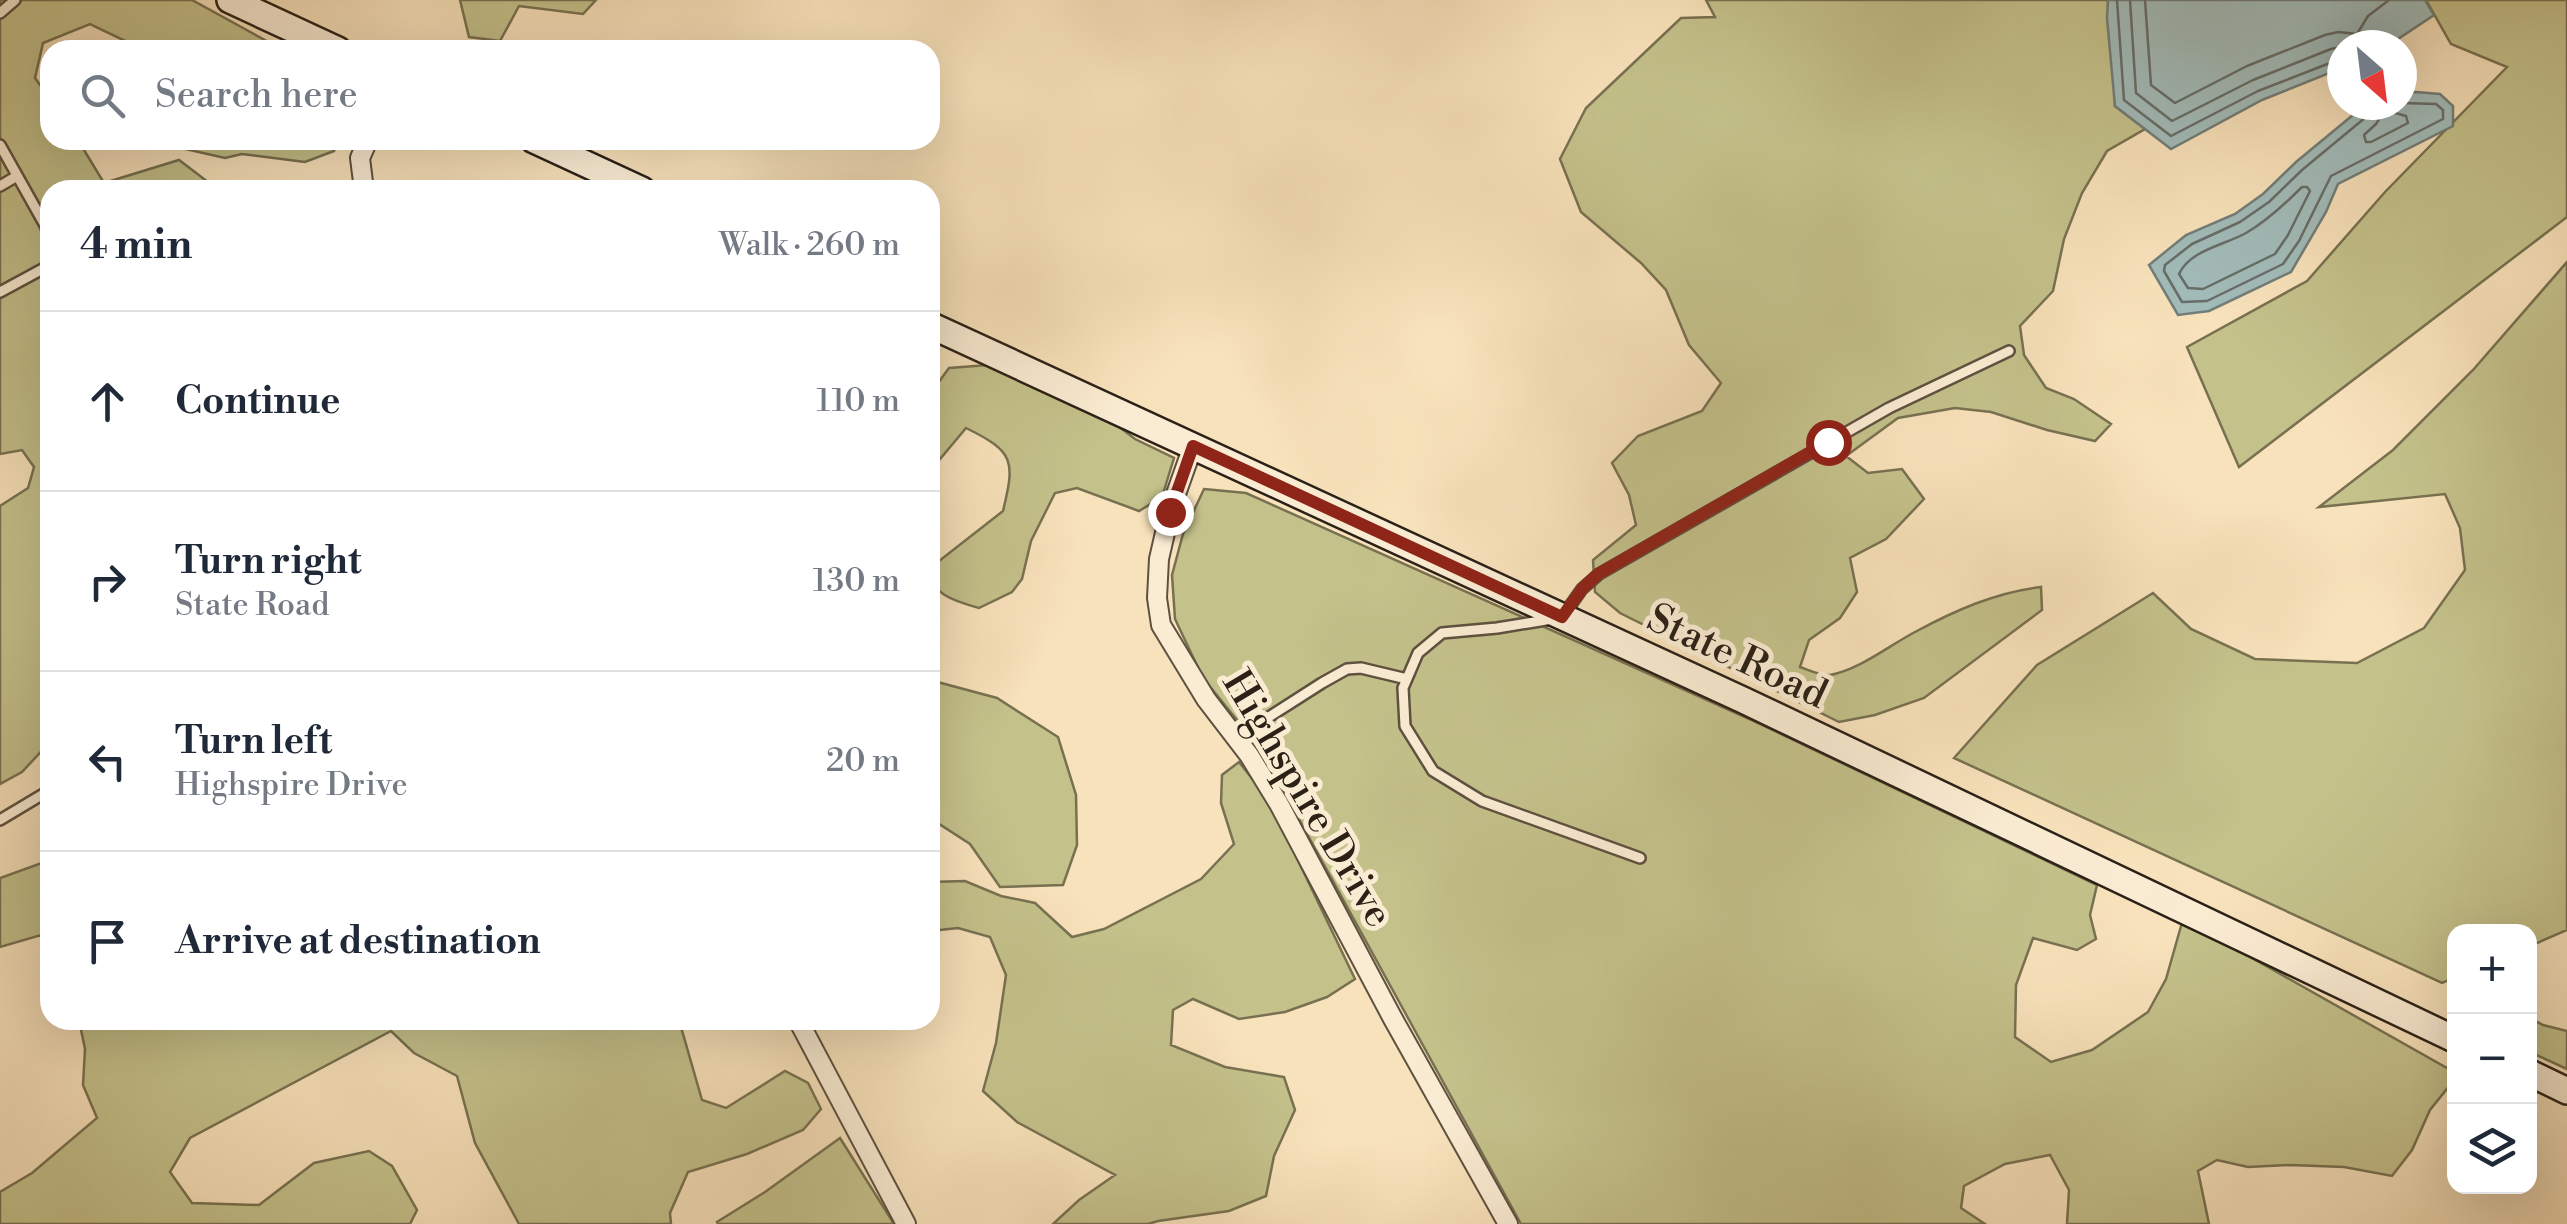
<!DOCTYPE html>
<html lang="en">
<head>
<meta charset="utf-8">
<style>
  body { margin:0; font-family:"Libre Bodoni",serif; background:#f2f2f3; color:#1f2937 }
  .controls { position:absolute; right:30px; bottom:30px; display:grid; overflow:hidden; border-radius:20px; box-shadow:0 10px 40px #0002 }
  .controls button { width:90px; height:90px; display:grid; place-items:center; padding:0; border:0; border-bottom:2px solid #e0e1e3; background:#fff; color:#1f2937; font:50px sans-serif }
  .compass { position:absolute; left:2327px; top:30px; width:90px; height:90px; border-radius:50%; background:#fff; box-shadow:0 10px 40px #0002; rotate:152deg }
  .stop { position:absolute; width:30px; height:30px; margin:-22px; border:8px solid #8f2418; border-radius:50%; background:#fff }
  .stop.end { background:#8f2418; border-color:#fff; box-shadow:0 2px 10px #0008 }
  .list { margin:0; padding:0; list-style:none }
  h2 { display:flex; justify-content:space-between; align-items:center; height:130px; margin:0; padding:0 40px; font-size:42px }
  h2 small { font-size:32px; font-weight:400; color:#747a83 }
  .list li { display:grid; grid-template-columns:65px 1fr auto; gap:30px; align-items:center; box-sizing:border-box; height:180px; padding:0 40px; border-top:2px solid #e0e1e3 }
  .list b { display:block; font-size:38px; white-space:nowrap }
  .list p { margin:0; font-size:32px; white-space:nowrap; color:#747a83 }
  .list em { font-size:32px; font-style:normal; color:#747a83 }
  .icon { flex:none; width:55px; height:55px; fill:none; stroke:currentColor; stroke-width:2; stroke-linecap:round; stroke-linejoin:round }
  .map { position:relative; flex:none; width:2567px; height:1224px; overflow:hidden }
  .search { position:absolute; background:#fff; box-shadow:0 10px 40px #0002; left:40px; top:40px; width:900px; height:110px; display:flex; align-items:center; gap:25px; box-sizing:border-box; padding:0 35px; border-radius:30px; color:#747a83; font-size:38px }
  .panel { position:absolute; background:#fff; box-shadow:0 10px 40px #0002; left:40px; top:180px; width:900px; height:850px; border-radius:30px }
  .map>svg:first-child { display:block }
  .green { fill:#c4c18b; stroke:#787151; stroke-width:2.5 }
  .water { fill:#a2bcba; stroke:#727e79; stroke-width:2.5 }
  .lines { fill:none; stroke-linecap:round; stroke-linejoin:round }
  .shore { stroke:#666e68; stroke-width:2.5 }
  .lane-casing { stroke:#5e5140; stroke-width:14 }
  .street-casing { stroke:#5e5140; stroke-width:22 }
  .secondary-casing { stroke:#2b2117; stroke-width:30 }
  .lane { stroke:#faecd3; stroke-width:9 }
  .street { stroke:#faecd3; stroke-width:18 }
  .secondary { stroke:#faecd3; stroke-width:25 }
  .route { stroke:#8f2418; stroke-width:12 }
  .labels { text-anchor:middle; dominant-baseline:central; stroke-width:10; stroke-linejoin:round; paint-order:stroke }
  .street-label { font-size:40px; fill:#2b2117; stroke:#faecd3 }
</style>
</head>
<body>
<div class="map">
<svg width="2567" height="1224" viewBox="0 0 2567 1224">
  <rect width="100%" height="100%" fill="#f8e2bb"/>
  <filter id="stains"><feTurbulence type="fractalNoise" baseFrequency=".002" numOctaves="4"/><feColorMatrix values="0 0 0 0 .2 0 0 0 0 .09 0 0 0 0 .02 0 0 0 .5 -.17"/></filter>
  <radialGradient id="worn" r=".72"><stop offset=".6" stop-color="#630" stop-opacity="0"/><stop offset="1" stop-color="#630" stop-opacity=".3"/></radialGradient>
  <path class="green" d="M0 0H192L283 50H144L90 24 43 43 35 78 50 99V140H78L104 183 179 160 212 185 215 190H50V742L22 772 0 784V506L28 488 34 467 22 450 0 454Z
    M460 0H596L583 14 519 6 500 41 469 37Z
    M1706 0H2110L2115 106 2145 129 2107 151 2082 193 2064 239 2053 291 2020 326 2024 355 2046 388 2074 399 2111 424 2095 441 2047 430 1991 412 1955 408 1898 418 1846 456 1868 473 1902 469 1924 499 1886 539 1850 558 1857 592 1840 618 1809 640 1800 667C1809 670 1821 676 1830 675 1859 670 1890 645 1915 632 1954 611 1996 592 2041 587L2042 610 1924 698 1875 715 1839 722 1620 613 1595 592 1593 560 1636 525 1629 495 1612 463 1638 436 1702 411 1721 383 1689 345 1666 290 1641 263 1581 212 1560 159 1586 108 1681 18 1715 17Z
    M2426 0H2567V217L2239 467 2187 347 2307 281 2385 192 2507 67 2451 44Z
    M155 140H337L334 151 305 162 242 154 225 158 154 142Z
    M2567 262V930L2530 946V932H2454V978L2442 983 1954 758 2037 665 2153 593 2191 629 2255 659 2357 663 2424 628 2465 570 2460 528 2445 494 2319 507 2393 450 2473 370Z
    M988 365 1118 426 1135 439 1174 458 1162 497 1139 511 1077 488 1055 493 1031 541 1022 579 1012 592 979 608C955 601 930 595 930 568L1003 511C1015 461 1015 452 966 428L930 471V394L949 368Z
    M1204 489 1246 493 1756 722 2097 885 2090 915 2096 939 2077 950 2033 938 2016 985 2015 1037 2051 1062 2092 1050 2148 1012 2166 979 2183 919 2454 1072V1080L2430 1110 2412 1150 2392 1176 2344 1167 2290 1165 2248 1167 2217 1160 2198 1171 2209 1224H2067L2069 1190 2050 1155 2005 1164 1964 1186 1961 1208 1985 1224H1521L1261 750 1203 678 1175 619 1172 575 1183 534Z
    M930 680 997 698 1058 737 1076 795 1077 845 1063 885 1000 887 970 844 930 818Z
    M1239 762 1269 800 1355 979 1327 997 1285 1012 1239 1019 1193 999 1173 1010 1171 1045 1225 1067 1284 1077 1295 1110 1274 1156 1266 1196 1229 1211 1158 1221 1148 1224H1053L1079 1200 1115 1175 1017 1122 983 1091 996 1043 1006 975 990 937 958 928 930 931V882L965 881 1001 896 1035 903 1072 937 1104 929 1201 879 1234 844 1221 803 1222 775Z
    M50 860V967L41 935 0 947V878Z
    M2530 1018 2543 1025 2567 1031V1069L2530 1052Z
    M79 1020H679L702 1100 726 1108 785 1071 808 1083 821 1109 803 1130 747 1154 688 1172 670 1213 671 1224H519L475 1143 457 1076 414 1053 391 1031 190 1138 170 1172 192 1203 259 1205 314 1163 369 1151 392 1166 417 1210 410 1224H0V1192L32 1173 97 1118 83 1085 85 1049Z
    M840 1138 894 1224H718L717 1222 765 1192Z"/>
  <path class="water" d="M2108 0H2425L2434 15 2389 45H2342V68L2262 100 2171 149 2115 106 2107 18Z
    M2416 92 2440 94 2453 106V126L2338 184 2326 212 2291 272 2209 311 2178 315 2149 265 2186 235 2235 214 2263 194 2296 162 2365 105H2402V93Z"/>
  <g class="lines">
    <path class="shore" d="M2117 0 2124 100 2171 136 2258 91 2335 61 2342 60
      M2130 0 2136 93 2172 121 2253 80 2331 49 2342 47
      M2145 0 2151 85 2175 103 2247 66 2325 35 2338 32 2357 34 2368 16 2389 0
      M2370 105 2366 117 2302 170 2269 202 2240 222 2192 244 2165 265 2164 271 2182 302 2207 301 2283 264 2299 241 2331 176 2443 119V110L2436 104 2402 103
      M2385 110 2406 116 2408 123 2371 142H2366L2364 135 2376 124Z
      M2302 187H2307L2310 191 2288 235 2275 254 2203 289 2188 288 2179 274C2190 250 2225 245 2246 233 2267 221 2285 204 2302 187Z"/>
    <g class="lane-casing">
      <path id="lane" d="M0 13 15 0
        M0 145 46 227 50 243
        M0 186 17 176
        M0 292 50 265
        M1565 613 1582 589 1599 574 1889 408 2009 351
        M1552 619 1497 628 1442 633 1418 653 1403 688 1405 726 1433 771 1482 801 1640 858
        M1236 738 1322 683 1347 669 1361 668 1407 679
        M0 820 50 790"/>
    </g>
    <g class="street-casing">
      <path id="street" d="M364 190 360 158 368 140
        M1193 446 1170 511 1159 559 1157 598 1161 625 1206 699 1249 755 1279 804 1392 1017 1508 1224
        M798 1020 906 1224"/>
    </g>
    <g class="secondary-casing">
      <path id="secondary" d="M230 0 338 50
        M534 140 642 190
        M930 325 1743 700 2454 1039
        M2530 1073 2567 1091"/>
    </g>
    <use href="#lane" class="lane"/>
    <use href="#street" class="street"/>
    <use href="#secondary" class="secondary"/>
  </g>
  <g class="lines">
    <path class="route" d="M1170 512 1193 446 1562 617 1582 589 1598 574 1828 442"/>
  </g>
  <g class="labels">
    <g class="street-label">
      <text transform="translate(1737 657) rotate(25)">State Road</text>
      <text transform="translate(1307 799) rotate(59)">Highspire Drive</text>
    </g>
  </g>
  <rect width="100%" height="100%" filter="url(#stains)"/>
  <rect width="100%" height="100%" fill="url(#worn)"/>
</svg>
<div class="controls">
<button>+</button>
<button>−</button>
<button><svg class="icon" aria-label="layers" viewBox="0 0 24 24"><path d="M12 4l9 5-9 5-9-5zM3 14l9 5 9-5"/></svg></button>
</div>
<svg class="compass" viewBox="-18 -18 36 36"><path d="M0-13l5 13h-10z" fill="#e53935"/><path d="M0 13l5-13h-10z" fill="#747a83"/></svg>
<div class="stop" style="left:1828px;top:442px"></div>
<div class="stop end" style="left:1170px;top:512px"></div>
<div class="search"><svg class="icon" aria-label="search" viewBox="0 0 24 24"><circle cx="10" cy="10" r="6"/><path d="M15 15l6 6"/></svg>Search here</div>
<section class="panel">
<h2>4 min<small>Walk · 260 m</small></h2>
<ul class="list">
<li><svg class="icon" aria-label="ahead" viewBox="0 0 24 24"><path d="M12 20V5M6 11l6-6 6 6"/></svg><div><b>Continue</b></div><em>110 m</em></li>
<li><svg class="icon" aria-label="right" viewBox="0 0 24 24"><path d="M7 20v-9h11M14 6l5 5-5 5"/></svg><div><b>Turn right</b><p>State Road</p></div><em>130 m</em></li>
<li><svg class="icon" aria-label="left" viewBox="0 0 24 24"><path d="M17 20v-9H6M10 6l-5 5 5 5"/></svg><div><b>Turn left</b><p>Highspire Drive</p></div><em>20 m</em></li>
<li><svg class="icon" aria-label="arrive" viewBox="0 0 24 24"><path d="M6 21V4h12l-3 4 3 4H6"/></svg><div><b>Arrive at destination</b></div></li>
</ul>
</section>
</div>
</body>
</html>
